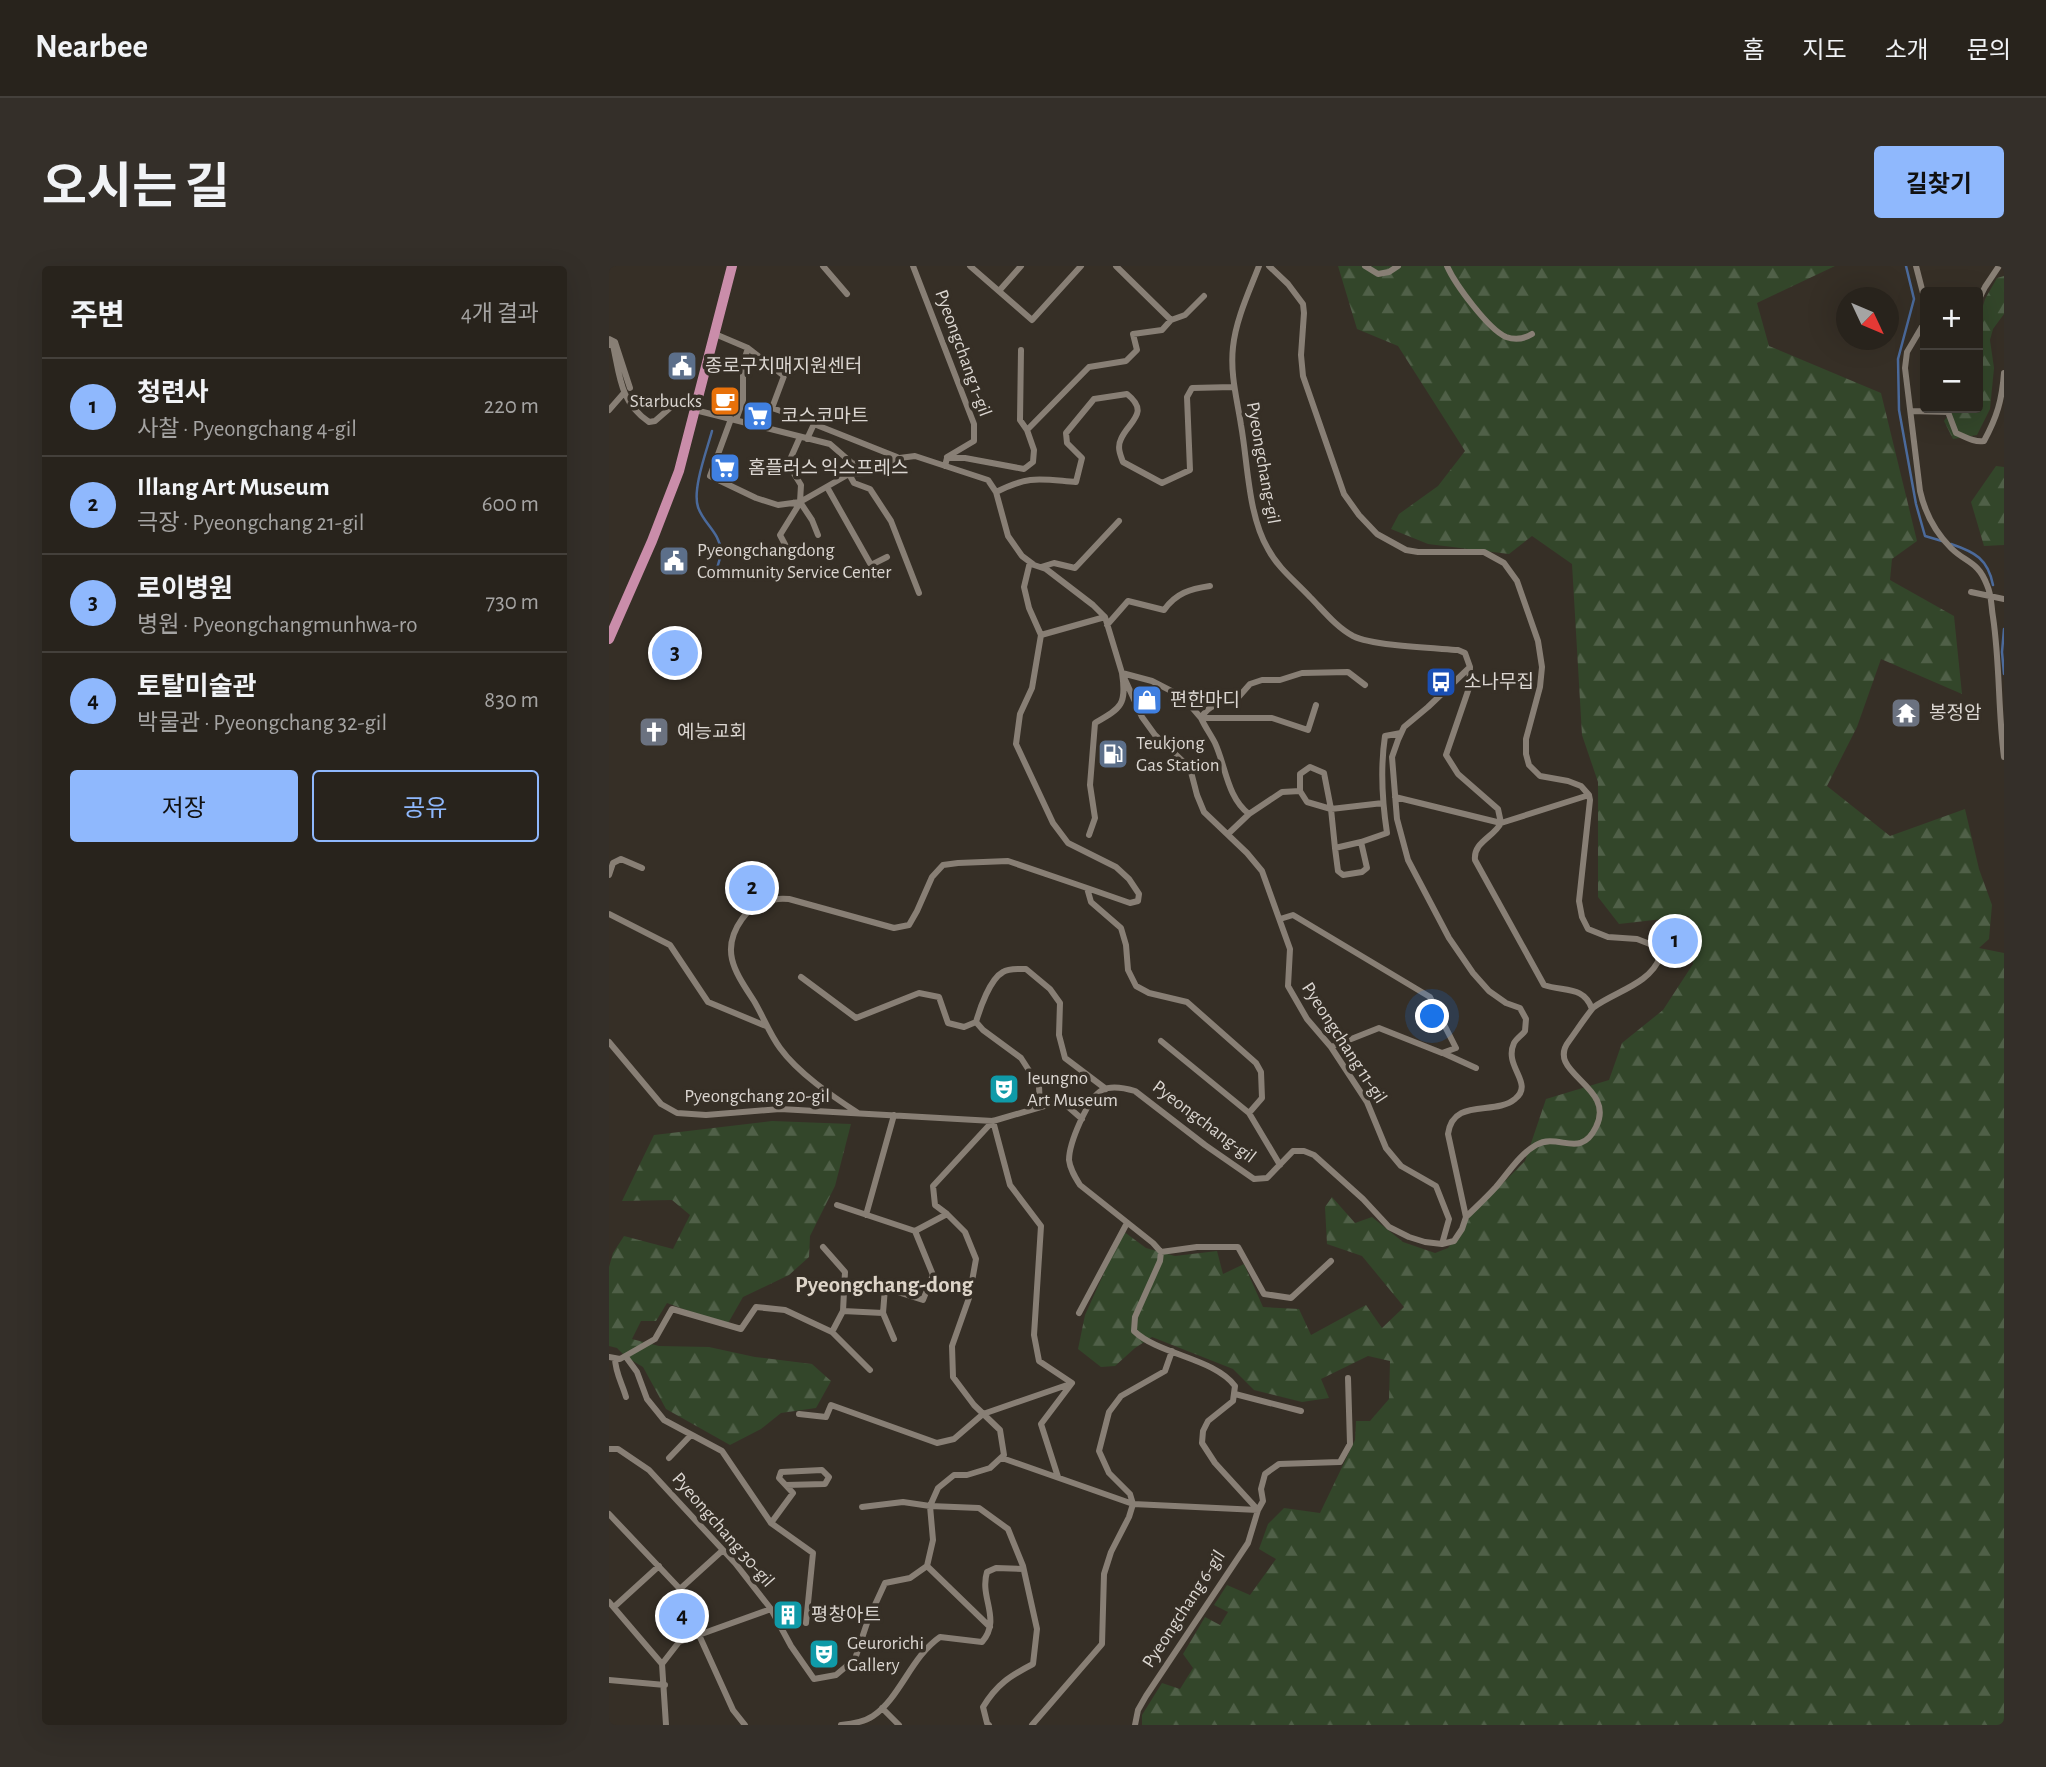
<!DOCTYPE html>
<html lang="ko">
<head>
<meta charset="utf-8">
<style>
  body { margin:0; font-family:"Alegreya Sans","Noto Sans KR",sans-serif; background:#342f29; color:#f1f3f6 }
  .controls { position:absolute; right:21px; top:21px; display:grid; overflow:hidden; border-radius:7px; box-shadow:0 7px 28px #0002 }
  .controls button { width:63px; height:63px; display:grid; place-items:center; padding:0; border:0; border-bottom:2px solid #44403b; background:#28231c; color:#f1f3f6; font:35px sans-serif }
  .compass { position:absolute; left:1227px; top:21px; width:63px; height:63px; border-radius:50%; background:#28231c; box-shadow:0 7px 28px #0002; rotate:134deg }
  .you { position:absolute; left:824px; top:751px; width:24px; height:24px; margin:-18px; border:5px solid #fff; border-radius:50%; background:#1a73e8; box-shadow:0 0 0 10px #1a73e833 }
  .badge { display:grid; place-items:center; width:46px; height:46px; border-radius:50%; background:#8fb8fd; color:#111; font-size:23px; font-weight:700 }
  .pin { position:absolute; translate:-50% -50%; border:4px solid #fff; box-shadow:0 2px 7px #0006 }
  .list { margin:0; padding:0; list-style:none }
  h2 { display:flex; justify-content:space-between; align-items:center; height:91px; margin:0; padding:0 28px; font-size:30px }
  h2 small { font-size:23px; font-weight:400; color:#a5a4a3 }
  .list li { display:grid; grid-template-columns:46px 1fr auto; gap:21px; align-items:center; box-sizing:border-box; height:98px; padding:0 28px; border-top:2px solid #44403b }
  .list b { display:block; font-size:26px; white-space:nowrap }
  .list p { margin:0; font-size:23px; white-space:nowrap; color:#a5a4a3 }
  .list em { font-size:23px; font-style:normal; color:#a5a4a3 }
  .actions { display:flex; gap:14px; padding:21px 28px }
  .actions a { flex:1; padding:16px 0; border:2px solid #8fb8fd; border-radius:7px; text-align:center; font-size:24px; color:#8fb8fd }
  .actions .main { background:#8fb8fd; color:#111 }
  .map { position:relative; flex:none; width:1395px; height:1459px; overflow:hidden; border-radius:7px }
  header { display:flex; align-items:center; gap:42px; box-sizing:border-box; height:98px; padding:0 35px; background:#28231c; border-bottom:2px solid #44403b }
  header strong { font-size:33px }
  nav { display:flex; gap:38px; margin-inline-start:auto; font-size:24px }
  .intro { display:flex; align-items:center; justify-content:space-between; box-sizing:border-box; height:168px; padding:0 42px }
  h1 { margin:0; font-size:49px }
  .button { padding:18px 32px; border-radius:7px; background:#8fb8fd; color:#111; font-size:24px; font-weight:700 }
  main { display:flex; gap:42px; padding:0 42px }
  aside { flex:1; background:#28231c; border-radius:7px; box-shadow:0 7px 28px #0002 }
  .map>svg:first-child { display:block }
  .forest { fill:url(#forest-firs) }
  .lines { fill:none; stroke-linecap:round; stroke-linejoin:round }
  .stream { stroke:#4b6a9b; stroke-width:2.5 }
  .minor { stroke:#887f75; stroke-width:6 }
  .primary { stroke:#ca8daa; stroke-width:10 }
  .labels { text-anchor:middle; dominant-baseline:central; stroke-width:7; stroke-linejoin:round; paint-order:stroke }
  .street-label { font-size:19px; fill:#dbd6d1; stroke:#362f26 }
  .poi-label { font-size:19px; fill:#dbd6d1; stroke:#362f26; text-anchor:start }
  .quarter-label { font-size:23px; font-weight:bold; fill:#ddd4c8; stroke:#362f26 }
</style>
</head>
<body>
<header>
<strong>Nearbee</strong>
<nav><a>홈</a><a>지도</a><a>소개</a><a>문의</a></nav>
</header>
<div class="intro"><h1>오시는 길</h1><a class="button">길찾기</a></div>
<main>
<aside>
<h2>주변<small>4개 결과</small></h2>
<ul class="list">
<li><span class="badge">1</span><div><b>청련사</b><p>사찰 · Pyeongchang 4-gil</p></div><em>220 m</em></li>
<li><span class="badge">2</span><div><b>Illang Art Museum</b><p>극장 · Pyeongchang 21-gil</p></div><em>600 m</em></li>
<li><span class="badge">3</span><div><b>로이병원</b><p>병원 · Pyeongchangmunhwa-ro</p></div><em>730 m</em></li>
<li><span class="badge">4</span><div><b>토탈미술관</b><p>박물관 · Pyeongchang 32-gil</p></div><em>830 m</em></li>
</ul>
<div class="actions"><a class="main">저장</a><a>공유</a></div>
</aside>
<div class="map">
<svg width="1395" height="1459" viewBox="0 0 1395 1459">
  <defs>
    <pattern id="forest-firs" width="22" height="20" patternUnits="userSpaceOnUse" patternTransform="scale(1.75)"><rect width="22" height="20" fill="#33462a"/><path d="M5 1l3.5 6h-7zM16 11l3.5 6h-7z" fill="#506048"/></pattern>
  </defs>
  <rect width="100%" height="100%" fill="#362f26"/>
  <path class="forest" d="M729 0H1226L1148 37 1160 80 1272 127 1308 275 1283 293 1281 314 1345 350 1353 428 1272 393 1248 461 1218 520 1281 570 1356 543 1370 603 1383 639 1380 673 1370 682 1395 687V1459H533V1449L553 1417 571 1423 584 1402 574 1388 596 1351 611 1359 619 1346 605 1339 618 1319 641 1329 667 1293 650 1283 659 1258 675 1242 711 1247 746 1174 747 1155H761L780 1133 781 1095 759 1090 712 1113 720 1132 693 1136 645 1124 624 1103 543 1071 526 1082 506 1100 492 1101 469 1083 476 1049 514 965 537 982 566 990 608 985 614 1008 635 998 654 1041 690 1043 702 1069 757 1039 773 1062 795 1041 753 990 718 978 716 941 723 931 746 957 763 951 794 976 826 987 839 982 856 960 857 954 916 895 937 833 1000 814 1013 777 1054 744 1084 698 1080 650 1010 658 989 631V516L973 469 963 298 923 270 900 288 819 278 782 263 790 248 829 220 856 185 789 80 748 63Z
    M1395 10V48L1384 63 1381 74 1385 102 1381 143 1368 169 1344 173 1335 155 1344 142H1369V57L1376 33 1388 12Z
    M1387 200 1395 201V279L1375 280 1362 236Z
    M163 855 242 858 226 920 201 970 200 991 180 1009 134 1031 118 1059 58 1037 47 1055H32L23 1073 50 1080 100 1081 146 1091 203 1098 222 1115 207 1142 172 1147 152 1163 121 1179 57 1143 34 1101 17 1091 8 1082 0 1080V1001L4 987 15 970 64 983 81 949 63 934 13 935 45 869Z"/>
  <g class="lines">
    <path class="stream" d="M1297 0 1305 33 1289 93 1290 144 1307 238 1316 270 1333 275
      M103 165C98 184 83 223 89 241 94 257 111 267 112 285 112 292 108 300 107 307
      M1342 278C1366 286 1379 293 1384 319
      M1395 363 1393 386 1395 408"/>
    <path class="minor" d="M214 0 238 28
      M304 0 365 158V175L338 191
      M361 0 423 54 472 0
      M507 0 562 54
      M660 0 679 18 694 38 695 47 692 89 694 110 735 228 750 249 768 268 797 284 809 286H875L895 297 908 315 929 375 933 401 931 421 917 473V488L920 499 931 510 959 515 972 520 980 529 981 534 970 635 973 651 979 663 999 671 1028 673 1046 680 1051 691C1041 718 1007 725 985 741 979 747 966 767 960 775 935 807 1008 820 987 861 971 894 950 866 927 879 911 888 899 907 887 921 877 932 867 941 857 951
      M756 0 769 8 780 6 789 0
      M838 0C846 18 879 63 897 71 906 74 915 73 923 68
      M1307 0 1315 31 1314 59 1298 86 1296 102 1311 225C1316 247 1326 266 1342 282 1357 297 1369 295 1378 319 1383 330 1382 340 1384 351 1391 398 1389 445 1395 491
      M390 25 412 0
      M1369 35 1376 21 1390 0
      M106 68 139 82 175 110 163 142 198 154
      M0 73 6 76 21 122
      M0 79H4C11 111 11 136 40 156L46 155 69 135 79 137 87 140
      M412 84 411 154 418 164
      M1341 142 1339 146 1347 167C1355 170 1365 177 1375 175 1388 151 1393 134 1395 107
      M0 144 14 128
      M86 144 221 178 244 198 306 190 379 214 387 226 399 270 413 290 425 299 437 303 484 339 496 351 513 407 533 451 546 469 581 502 588 529 595 546 638 587 653 605 681 683 679 720 698 753 722 781 758 836 777 882 792 900 827 920 840 953 833 978
      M1302 145 1339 146
      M122 153 101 210 147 232 169 239 191 236 240 208 257 207 277 200 288 193
      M127 154 134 134V98L139 82
      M191 171 179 198 192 219 191 236 203 254 209 269
      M198 173 205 158 288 191
      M336 200 338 192H356L415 203 424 196 425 184 418 164 480 101 517 95 528 84 524 68 553 64 562 54 576 49 595 30
      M240 208 245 217 261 223 282 255 310 327
      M218 221 262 299 278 291
      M387 226C421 209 430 213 467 216L473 192 458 177 457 167 485 133 518 128C542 147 519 156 512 173 508 181 511 188 514 196L553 217 581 204 578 131 583 122 624 121
      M180 286 171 269 189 240 185 237
      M421 296 415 321 420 342 432 369 423 422 411 448 407 478 444 557 459 577 507 601 520 613 530 628 529 635 521 637 478 622
      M432 301 445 297 466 302 510 255
      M1362 326 1395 333
      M498 359 519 335 555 344C567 327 581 323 601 320
      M432 369 496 351
      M861 401 860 422 837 489 849 508 889 543 892 557C885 571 864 576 866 594L935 719C954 726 975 719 983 743
      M786 531 892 557 980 529
      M640 548C618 531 617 501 606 477 602 469 596 461 592 452 600 438 611 437 626 435L641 418 653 414H671L693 407 739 406 756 419
      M619 568 640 548 673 526 691 525
      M480 569 486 552 481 519 486 457C512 442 518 439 513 407L543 415 574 431 592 452H663L699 464 707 439
      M752 576 758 602 753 606 734 609 729 605 726 582 752 576 778 567C773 534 771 503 776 470L792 467
      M726 582 722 543 715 507 701 501 691 508V525L698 536 722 543 774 537
      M0 609 4 597 12 593 33 602
      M0 648 61 679 99 736 157 760
      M671 653 684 649 821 731 847 782 833 787 770 762 722 781
      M192 711 247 752 310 727 330 731 339 757 355 761 367 756
      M552 775 640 847 671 899
      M0 776 52 838 68 847 97 849 171 843 384 855 442 838 457 839 473 853
      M834 787 867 802
      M431 841 430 820 412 792 374 764 367 756C371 742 381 713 394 706 400 702 410 703 417 703L441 723 451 737 450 769 456 792 497 823
      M249 847C223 830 189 807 171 782 160 767 154 750 145 735 127 707 110 685 133 653 143 638 163 631 180 633L285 662 300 659 308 645 323 611 334 599 349 597 399 595 478 622 482 636 512 662 517 679 519 704 527 720 540 727 578 736 647 797 652 806 653 832 640 847
      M384 855 401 919 432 960 425 1069 430 1095 463 1117 432 1158 449 1211
      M228 939 306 965 338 948
      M257 949 285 849
      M214 981 236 1006 234 1045
      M552 986 588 981H629L655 1028 682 1032 722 995
      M274 1047 285 1073
      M470 1047 518 957
      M223 1066 261 1104
      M0 1091 11 1093 46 1073 63 1043 132 1063 147 1041 176 1044 223 1066 234 1045 274 1047 276 1022 314 1034 324 1009 306 965
      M17 1091 28 1106 38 1133 55 1154 113 1185 162 1257 204 1287 197 1357
      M6 1092C6 1106 13 1117 17 1131
      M626 1128 692 1145
      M190 1148 217 1151 222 1139 328 1177 345 1173 374 1148 461 1118
      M0 1183H9L40 1204 126 1297 162 1343 182 1380 205 1413 227 1409 246 1393 259 1354 276 1317 301 1312 318 1300 324 1274 321 1240 329 1222 345 1209H358L381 1202 395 1189 391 1164 365 1139 344 1111 343 1080 360 1032 367 993 356 966 338 948 326 939 324 920 384 855
      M60 1192 82 1169
      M393 1192 524 1238 649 1244 654 1235 652 1223 656 1208 670 1198 731 1196 741 1178 739 1112
      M253 1241 294 1236 321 1240 370 1242 399 1263 414 1300 428 1363 424 1398C401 1410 388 1418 374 1441L378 1457 380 1459
      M0 1248 71 1323 114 1284
      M162 1257 184 1227 170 1212 172 1206 213 1204 220 1211 216 1218 177 1219
      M318 1300 381 1361
      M0 1336 53 1398
      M5 1341 50 1300
      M90 1369 124 1444 136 1459
      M0 1414 56 1419
      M273 1442 290 1459
      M57 1459 53 1398 70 1376 162 1343
      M232 1459C243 1458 255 1456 264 1450 291 1432 302 1391 331 1371L373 1376C393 1353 370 1332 378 1306L387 1302 414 1303
      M423 1459 493 1378 495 1308 502 1286 520 1251 524 1238 521 1228 500 1207 490 1185 500 1146 512 1130 556 1105 563 1085
      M526 1459 529 1444 537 1430 639 1277 649 1244 606 1197 593 1177 594 1165 599 1155 624 1135 626 1120C605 1092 550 1089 525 1065L526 1051 551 995 552 986 544 977 471 919C466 911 461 903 460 894 460 877 479 832 493 824 503 819 516 822 526 825L596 879 645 913 658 912 684 885H695L705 889 754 933 780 961 800 971 816 976 833 978 845 975 853 963 857 951 839 868C844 831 886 850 906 833 926 817 894 801 905 777 907 773 913 769 916 765L917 753 911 742 897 737 880 725 864 707 840 672 799 594 788 553 783 491 789 474 795 461 819 441 861 401 856 387 849 384C824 382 764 380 744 370 727 361 714 344 701 331 686 315 669 302 659 283 639 249 639 198 632 159 628 133 621 108 624 81 627 53 640 26 650 0"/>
    <path class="primary" d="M0 373 43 275 70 205 123 0"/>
  </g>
  <defs>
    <g id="civic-square" transform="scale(1.575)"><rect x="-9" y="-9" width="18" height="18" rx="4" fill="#5c6f8a" stroke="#362f26"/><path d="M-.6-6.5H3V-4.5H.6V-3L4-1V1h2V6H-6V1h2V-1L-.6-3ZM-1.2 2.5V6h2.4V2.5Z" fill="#fff"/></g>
    <g id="cafe-square" transform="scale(1.575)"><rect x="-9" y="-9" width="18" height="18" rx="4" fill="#e8710a" stroke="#362f26"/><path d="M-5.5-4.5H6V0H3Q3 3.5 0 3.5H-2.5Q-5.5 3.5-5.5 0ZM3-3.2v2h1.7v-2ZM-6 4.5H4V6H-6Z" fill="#fff"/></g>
    <g id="supermarket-square" transform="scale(1.575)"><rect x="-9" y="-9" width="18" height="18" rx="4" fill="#3f7fe0" stroke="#362f26"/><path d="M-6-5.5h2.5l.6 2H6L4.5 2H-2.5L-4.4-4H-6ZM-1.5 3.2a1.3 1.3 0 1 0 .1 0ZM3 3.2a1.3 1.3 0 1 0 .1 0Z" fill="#fff"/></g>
    <g id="bus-square" transform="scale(1.575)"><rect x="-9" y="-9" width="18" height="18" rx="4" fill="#1a4fb4" stroke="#362f26"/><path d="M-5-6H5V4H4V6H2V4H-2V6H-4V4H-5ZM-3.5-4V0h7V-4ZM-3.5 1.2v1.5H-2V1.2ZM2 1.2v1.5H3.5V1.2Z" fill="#fff"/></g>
    <g id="shop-square" transform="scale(1.575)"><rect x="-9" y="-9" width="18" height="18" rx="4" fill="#3f7fe0" stroke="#362f26"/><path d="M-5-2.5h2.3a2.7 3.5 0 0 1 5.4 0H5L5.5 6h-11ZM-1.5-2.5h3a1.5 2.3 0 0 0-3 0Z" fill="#fff"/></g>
    <g id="temple-square" transform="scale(1.575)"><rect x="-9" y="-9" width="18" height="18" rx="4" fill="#6b7280" stroke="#362f26"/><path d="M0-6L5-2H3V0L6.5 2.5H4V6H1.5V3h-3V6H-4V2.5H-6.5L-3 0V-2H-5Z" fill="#fff"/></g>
    <g id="church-square" transform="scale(1.575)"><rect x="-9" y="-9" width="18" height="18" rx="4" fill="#6b7280" stroke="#362f26"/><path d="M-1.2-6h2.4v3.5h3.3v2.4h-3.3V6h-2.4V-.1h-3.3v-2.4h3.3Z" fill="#fff"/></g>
    <g id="fuel-square" transform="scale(1.575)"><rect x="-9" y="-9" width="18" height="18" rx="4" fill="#5c6f8a" stroke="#362f26"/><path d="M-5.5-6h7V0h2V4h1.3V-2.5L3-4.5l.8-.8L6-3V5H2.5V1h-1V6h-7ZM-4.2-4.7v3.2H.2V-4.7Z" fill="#fff"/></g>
    <g id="theatre-square" transform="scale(1.575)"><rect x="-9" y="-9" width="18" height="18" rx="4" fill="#0f9aa8" stroke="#362f26"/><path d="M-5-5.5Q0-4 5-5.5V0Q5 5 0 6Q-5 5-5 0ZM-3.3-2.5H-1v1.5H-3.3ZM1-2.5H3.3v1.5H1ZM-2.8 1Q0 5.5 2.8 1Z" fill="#fff"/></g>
    <g id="building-square" transform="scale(1.575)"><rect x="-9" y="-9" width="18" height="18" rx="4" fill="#0f9aa8" stroke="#362f26"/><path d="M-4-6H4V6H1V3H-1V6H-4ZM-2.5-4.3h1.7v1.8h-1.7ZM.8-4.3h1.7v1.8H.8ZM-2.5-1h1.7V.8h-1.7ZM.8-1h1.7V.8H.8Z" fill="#fff"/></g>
  </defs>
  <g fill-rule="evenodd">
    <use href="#civic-square" x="73" y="100"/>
    <use href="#cafe-square" x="116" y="135"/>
    <use href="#supermarket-square" x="149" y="150"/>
    <use href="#supermarket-square" x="116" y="202"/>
    <use href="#civic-square" x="65" y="295"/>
    <use href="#bus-square" x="832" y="416"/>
    <use href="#shop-square" x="538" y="434"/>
    <use href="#temple-square" x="1297" y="447"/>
    <use href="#church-square" x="45" y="466"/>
    <use href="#fuel-square" x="504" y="488"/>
    <use href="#theatre-square" x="395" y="823"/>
    <use href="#building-square" x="179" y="1349"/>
    <use href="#theatre-square" x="215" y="1388"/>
  </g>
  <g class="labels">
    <g class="street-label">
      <text transform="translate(354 87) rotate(70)">Pyeongchang 1-gil</text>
      <text transform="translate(654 197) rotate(80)">Pyeongchang-gil</text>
      <text transform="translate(735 777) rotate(57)">Pyeongchang 11-gil</text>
      <text x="148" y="830">Pyeongchang 20-gil</text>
      <text transform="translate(595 856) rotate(37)">Pyeongchang-gil</text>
      <text transform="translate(114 1264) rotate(49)">Pyeongchang 30-gil</text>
      <text transform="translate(575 1343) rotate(-57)">Pyeongchang 6-gil</text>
    </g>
    <g class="poi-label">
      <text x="96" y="100">종로구치매지원센터</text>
      <text x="93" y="135" text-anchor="end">Starbucks</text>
      <text x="172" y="150">코스코마트</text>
      <text x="139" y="202">홈플러스 익스프레스</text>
      <text x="88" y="284">Pyeongchangdong<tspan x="88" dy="22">Community Service Center</tspan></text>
      <text x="855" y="416">소나무집</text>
      <text x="561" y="434">편한마디</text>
      <text x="1320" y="447">봉정암</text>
      <text x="68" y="466">예능교회</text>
      <text x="527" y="477">Teukjong<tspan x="527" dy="22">Gas Station</tspan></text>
      <text x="418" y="812">Ieungno<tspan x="418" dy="22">Art Museum</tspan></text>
      <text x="202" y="1349">평창아트</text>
      <text x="238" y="1377">Geurorichi<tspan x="238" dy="22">Gallery</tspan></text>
    </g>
    <g class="quarter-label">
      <text x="275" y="1019">Pyeongchang-dong</text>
    </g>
  </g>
</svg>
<div class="controls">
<button>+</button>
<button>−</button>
</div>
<svg class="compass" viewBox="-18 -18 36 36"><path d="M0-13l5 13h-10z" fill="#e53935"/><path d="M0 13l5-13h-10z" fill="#a5a4a3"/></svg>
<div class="you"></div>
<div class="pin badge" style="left:1066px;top:675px">1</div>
<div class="pin badge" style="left:143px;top:622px">2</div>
<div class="pin badge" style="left:66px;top:387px">3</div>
<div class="pin badge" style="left:73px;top:1350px">4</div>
</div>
</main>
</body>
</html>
